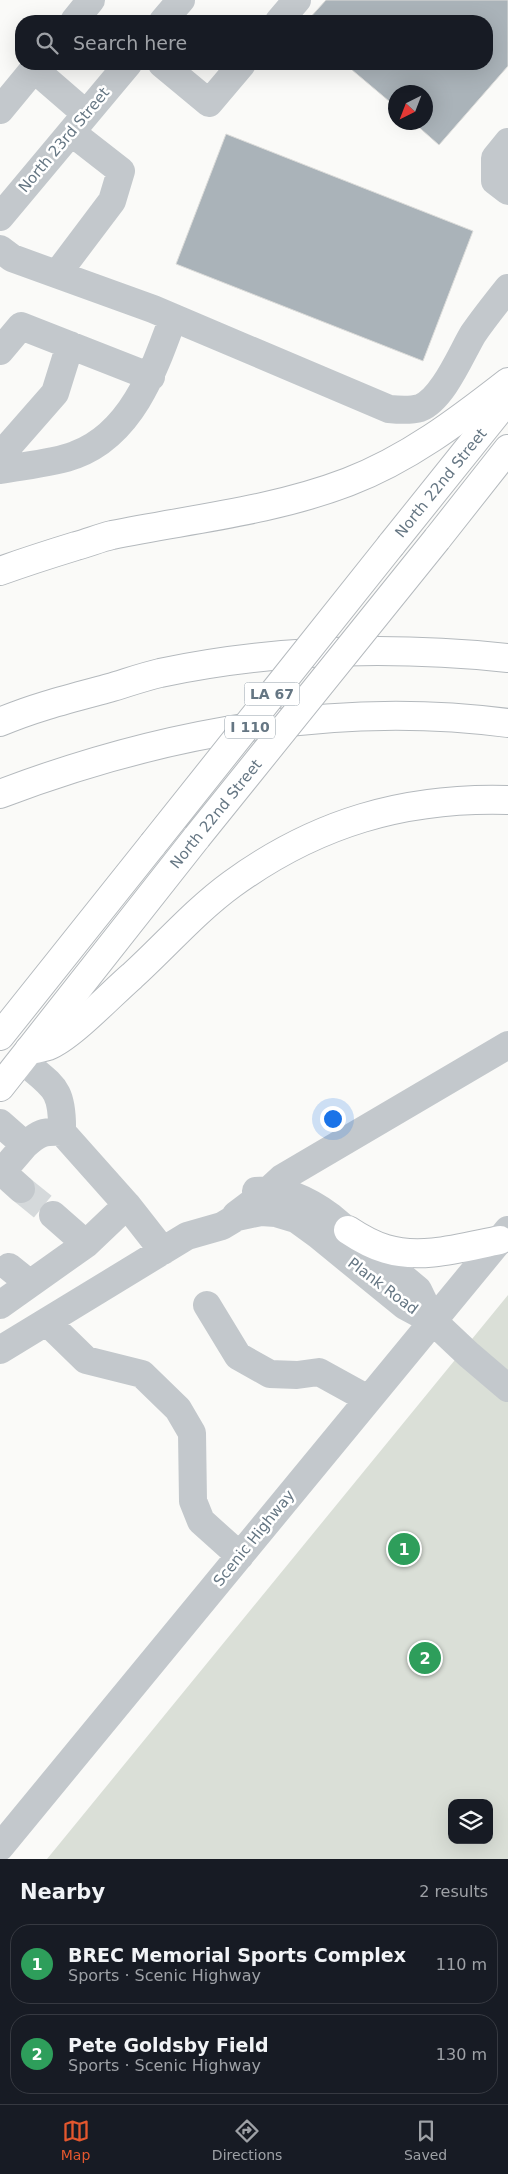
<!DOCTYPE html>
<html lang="en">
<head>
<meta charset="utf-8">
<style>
  body { margin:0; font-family:"DejaVu Sans",sans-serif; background:#242831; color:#f1f3f6 }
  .controls { position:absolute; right:15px; bottom:15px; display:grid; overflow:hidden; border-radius:10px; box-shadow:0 5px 20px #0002 }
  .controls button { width:45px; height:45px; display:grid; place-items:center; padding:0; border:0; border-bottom:1px solid #363941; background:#171b24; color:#f1f3f6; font:25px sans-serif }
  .compass { position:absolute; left:388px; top:85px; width:45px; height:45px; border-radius:50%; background:#171b24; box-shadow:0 5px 20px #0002; rotate:222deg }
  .you { position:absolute; left:332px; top:1118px; width:18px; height:18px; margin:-12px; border:4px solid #fff; border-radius:50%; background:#1a73e8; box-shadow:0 0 0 8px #1a73e833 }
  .badge { display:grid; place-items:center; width:32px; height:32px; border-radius:50%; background:#e4572e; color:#fff; font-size:16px; font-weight:700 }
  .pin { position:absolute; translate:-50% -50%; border:2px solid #fff; box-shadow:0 1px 5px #0006 }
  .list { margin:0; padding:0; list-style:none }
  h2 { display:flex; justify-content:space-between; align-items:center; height:65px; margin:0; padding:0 20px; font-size:21px }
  h2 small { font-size:16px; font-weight:400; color:#9ea1a6 }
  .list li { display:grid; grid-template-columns:32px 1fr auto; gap:15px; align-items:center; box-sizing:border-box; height:80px; margin:0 10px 10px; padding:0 10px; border:1px solid #363941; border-radius:20px }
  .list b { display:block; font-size:19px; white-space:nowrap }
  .list p { margin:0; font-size:16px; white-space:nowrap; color:#9ea1a6 }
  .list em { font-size:16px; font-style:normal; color:#9ea1a6 }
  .icon { flex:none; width:28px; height:28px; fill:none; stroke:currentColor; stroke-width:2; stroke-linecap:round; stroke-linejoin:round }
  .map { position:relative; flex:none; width:508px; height:1859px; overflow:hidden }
  .search { position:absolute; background:#171b24; box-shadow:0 5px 20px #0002; left:15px; right:15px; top:15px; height:55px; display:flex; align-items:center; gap:12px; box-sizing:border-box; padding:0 18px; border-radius:20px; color:#9ea1a6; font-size:19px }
  .sheet { height:245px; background:#171b24 }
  nav { display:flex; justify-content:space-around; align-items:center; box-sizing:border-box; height:70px; border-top:1px solid #363941; background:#171b24; font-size:14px; color:#9ea1a6 }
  nav a { display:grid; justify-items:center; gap:2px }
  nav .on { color:#e4572e }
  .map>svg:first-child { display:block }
  .green { fill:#dadfd7; fill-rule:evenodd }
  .building { fill:#aab3b9; stroke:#dcdcda }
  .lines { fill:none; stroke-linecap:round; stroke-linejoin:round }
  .minor-tunnel { stroke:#d5d9db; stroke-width:28; stroke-dasharray:28 14; stroke-linecap:butt }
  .major-casing { stroke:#b5babe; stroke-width:30 }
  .highway-casing { stroke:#b4b9bd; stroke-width:30 }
  .minor { stroke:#c3c8cc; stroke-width:28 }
  .major { stroke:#fff; stroke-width:28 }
  .highway { stroke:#fff; stroke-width:28 }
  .major-bridge-casing { stroke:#b5babe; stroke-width:30; stroke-linecap:butt }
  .major-bridge { stroke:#fff; stroke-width:28 }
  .labels { text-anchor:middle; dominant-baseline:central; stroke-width:5; stroke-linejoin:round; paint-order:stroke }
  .shield { fill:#fff; stroke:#939fa8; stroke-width:1 }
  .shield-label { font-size:14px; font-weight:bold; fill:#657683 }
  .street-label { font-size:15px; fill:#657683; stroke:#fff }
</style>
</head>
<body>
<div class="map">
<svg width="508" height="1859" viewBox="0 0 508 1859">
  <rect width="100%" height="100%" fill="#fafaf8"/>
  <path class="green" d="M508 1295V1859H47ZM452 1803H489V1840H452Z"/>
  <path class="building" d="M326 0H508V66L439 145 413 122H426V92H396V107L345 64H487V21H307Z
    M226 134 473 231 423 361 176 264Z"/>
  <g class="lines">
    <path class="minor-tunnel" d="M21 1189 53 1215"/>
    <g class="major-casing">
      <path id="major" d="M437 539 508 449
        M391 545 508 399
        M0 1036 153 844
        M0 1087 197 837
        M348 1230C360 1238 372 1245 386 1249 422 1260 464 1247 500 1240"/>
    </g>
    <g class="highway-casing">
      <path id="highway" d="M0 571C25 562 50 554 76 546 88 543 99 538 112 535 191 519 272 511 348 482 408 459 458 421 508 382
        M0 722C35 707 72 698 109 688 126 683 143 677 160 673 274 649 392 646 508 658
        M0 794C160 733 337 700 508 723
        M29 1050C35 1049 42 1048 48 1046 71 1037 111 994 132 976 165 946 195 911 232 884 316 823 404 797 508 800"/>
    </g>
    <path class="minor" d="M74 21 91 0
      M163 21 181 0
      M279 21 297 0
      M162 64 209 103 242 64
      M34 69 86 114
      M0 110 38 64
      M508 142 495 158V181L508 191
      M0 217 128 64
      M0 249 12 258 153 309 389 409C399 410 410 411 420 408 443 399 461 354 473 334 484 318 496 303 508 288
      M57 274 112 201 121 171 71 132
      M0 351 21 326 151 377
      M0 459 6 449 55 393 70 345
      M0 470C21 466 55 463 75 455 132 434 154 370 173 318
      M22 1060C53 1087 63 1087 62 1132
      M0 1123 25 1145 0 1174
      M25 1145C39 1133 43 1131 62 1132L127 1205 163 1251
      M2 1172 21 1189
      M256 1191C284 1188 308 1200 330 1216L418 1290 433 1321
      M53 1215 86 1244
      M236 1215 269 1190 282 1178 508 1045
      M9 1267 29 1283
      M0 1305 86 1244 127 1205
      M207 1305 238 1356 270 1374 297 1375 319 1372 368 1399
      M47 1322 86 1360 142 1374 178 1409 192 1433 193 1501 201 1521 240 1556
      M0 1350 187 1236 222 1226 237 1217 261 1212 276 1213 296 1219 318 1235 405 1306 433 1321 468 1354 508 1388
      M0 1847 508 1230"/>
    <use href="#major" class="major"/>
    <use href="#highway" class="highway"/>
    <g class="major-bridge-casing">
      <path id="major-bridge" d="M197 837 437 539
        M153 844 391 545"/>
    </g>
    <use href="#major-bridge" class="major-bridge"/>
  </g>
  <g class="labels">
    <g class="shield">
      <rect x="244.5" y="682.5" width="55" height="23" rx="4"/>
      <rect x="225" y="715.5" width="50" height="23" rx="4"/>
    </g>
    <g class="shield-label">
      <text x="272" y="694">LA 67</text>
      <text x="250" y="727">I 110</text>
    </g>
    <g class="street-label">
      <text transform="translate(64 140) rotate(-50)">North 23rd Street</text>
      <text transform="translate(441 483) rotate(-51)">North 22nd Street</text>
      <text transform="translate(216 814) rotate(-51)">North 22nd Street</text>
      <text transform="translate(383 1286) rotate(37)">Plank Road</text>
      <text transform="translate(254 1538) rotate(-51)">Scenic Highway</text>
    </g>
  </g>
</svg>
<div class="controls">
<button><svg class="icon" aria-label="layers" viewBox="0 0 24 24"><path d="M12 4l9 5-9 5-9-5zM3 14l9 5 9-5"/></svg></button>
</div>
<svg class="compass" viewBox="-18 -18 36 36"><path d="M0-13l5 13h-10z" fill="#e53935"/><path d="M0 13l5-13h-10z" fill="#9ea1a6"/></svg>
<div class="you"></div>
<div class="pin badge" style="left:404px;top:1549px;background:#2e9e5b">1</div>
<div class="pin badge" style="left:425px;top:1658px;background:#2e9e5b">2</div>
<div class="search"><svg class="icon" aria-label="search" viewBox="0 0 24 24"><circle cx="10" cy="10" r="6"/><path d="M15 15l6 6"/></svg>Search here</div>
</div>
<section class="sheet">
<h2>Nearby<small>2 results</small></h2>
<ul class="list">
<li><span class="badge" style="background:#2e9e5b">1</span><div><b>BREC Memorial Sports Complex</b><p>Sports · Scenic Highway</p></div><em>110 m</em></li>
<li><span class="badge" style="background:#2e9e5b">2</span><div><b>Pete Goldsby Field</b><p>Sports · Scenic Highway</p></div><em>130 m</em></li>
</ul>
</section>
<nav>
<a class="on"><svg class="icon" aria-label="map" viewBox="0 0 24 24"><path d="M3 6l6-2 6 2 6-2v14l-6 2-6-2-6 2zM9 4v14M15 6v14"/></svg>Map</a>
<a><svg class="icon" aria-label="directions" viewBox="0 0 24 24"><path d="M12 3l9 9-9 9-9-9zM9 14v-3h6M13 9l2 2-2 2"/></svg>Directions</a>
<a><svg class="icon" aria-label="saved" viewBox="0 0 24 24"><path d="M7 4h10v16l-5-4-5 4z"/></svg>Saved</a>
</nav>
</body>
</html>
